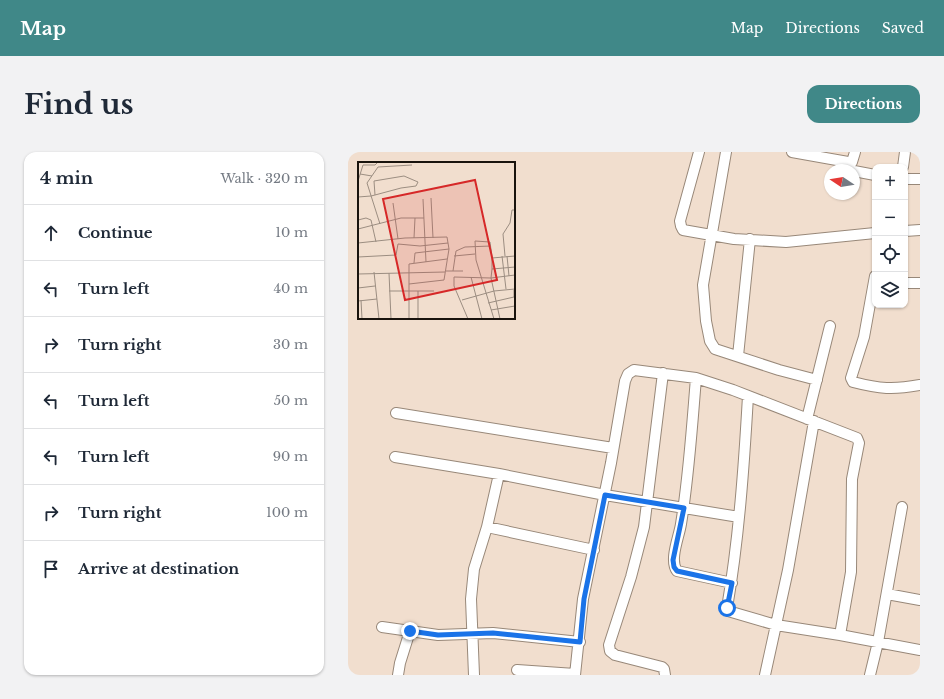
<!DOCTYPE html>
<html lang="en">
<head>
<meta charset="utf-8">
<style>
  body { margin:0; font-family:"Libre Baskerville",serif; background:#f2f2f3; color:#1f2937 }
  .controls { position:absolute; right:12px; top:12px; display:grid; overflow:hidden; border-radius:8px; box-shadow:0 1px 3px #0004 }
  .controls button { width:36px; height:36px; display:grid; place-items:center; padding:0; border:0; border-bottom:1px solid #e0e1e3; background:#fff; color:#1f2937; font:20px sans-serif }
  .compass { position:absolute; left:476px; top:12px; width:36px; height:36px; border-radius:50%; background:#fff; box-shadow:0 1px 3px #0004; rotate:282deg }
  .stop { position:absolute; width:12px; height:12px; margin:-9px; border:3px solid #1a73e8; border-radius:50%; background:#fff }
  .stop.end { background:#1a73e8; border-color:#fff; box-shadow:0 1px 4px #0008 }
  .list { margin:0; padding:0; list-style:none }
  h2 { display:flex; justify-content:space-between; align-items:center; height:52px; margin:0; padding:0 16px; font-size:17px }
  h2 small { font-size:13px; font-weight:400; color:#747a83 }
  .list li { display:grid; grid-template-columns:26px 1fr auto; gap:12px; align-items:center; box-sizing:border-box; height:56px; padding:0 16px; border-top:1px solid #e0e1e3 }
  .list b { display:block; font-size:15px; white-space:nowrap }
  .list em { font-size:13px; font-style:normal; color:#747a83 }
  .icon { flex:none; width:22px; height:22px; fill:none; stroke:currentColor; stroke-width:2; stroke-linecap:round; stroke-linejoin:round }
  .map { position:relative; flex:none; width:572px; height:523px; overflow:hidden; border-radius:12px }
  header { display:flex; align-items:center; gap:24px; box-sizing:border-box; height:56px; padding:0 20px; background:#408888; color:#fff }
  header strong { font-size:19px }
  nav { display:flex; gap:22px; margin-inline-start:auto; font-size:14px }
  .intro { display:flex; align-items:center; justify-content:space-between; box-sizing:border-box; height:96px; padding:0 24px }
  h1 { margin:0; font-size:28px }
  .button { padding:10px 18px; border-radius:12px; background:#408888; color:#fff; font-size:14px; font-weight:700 }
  main { display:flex; gap:24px; padding:0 24px }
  aside { flex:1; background:#fff; border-radius:12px; box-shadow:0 1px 3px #0004 }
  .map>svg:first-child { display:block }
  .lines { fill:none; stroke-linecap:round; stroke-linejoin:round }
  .street-casing { stroke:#988879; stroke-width:12 }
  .street { stroke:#fff; stroke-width:10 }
  .route { stroke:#1a73e8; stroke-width:5 }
  .inset-road { fill:none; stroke:#9b8d81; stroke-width:1 }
  .view { fill:#d62828; fill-opacity:0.15; stroke:#d62828; stroke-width:2 }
  .inset-edge { fill:none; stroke:#19130d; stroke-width:2 }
</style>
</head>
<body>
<header>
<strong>Map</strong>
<nav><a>Map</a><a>Directions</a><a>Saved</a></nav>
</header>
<div class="intro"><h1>Find us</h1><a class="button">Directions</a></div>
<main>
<aside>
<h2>4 min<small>Walk · 320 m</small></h2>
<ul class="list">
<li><svg class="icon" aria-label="ahead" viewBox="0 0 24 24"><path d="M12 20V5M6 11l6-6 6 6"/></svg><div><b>Continue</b></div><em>10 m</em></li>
<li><svg class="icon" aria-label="left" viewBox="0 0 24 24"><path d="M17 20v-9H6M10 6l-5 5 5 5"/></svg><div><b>Turn left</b></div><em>40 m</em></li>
<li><svg class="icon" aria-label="right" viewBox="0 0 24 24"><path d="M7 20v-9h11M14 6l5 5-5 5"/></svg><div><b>Turn right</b></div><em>30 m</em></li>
<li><svg class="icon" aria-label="left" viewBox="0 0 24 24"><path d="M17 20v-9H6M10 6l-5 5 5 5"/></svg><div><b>Turn left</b></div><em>50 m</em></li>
<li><svg class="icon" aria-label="left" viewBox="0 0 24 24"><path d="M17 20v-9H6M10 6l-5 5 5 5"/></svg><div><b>Turn left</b></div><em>90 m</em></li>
<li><svg class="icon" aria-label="right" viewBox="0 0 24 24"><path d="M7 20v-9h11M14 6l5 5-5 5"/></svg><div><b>Turn right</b></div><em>100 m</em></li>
<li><svg class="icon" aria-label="arrive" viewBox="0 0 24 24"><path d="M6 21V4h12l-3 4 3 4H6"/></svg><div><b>Arrive at destination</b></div></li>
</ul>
</aside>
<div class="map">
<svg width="572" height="523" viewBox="0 0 572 523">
  <rect width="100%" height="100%" fill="#f1dece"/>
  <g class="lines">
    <g class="street-casing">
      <path id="street" d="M351 0 332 69 333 74 335 78 386 87 438 90 527 81
        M378 0 355 133 358 169 362 189 367 197 431 218 469 228
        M444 0 500 10H504L507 0
        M555 15 557 0
        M506 19 527 23
        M557 27H572
        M557 79 572 78
        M527 124 516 185 503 226 505 230C532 237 545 238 572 233
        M557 131H572
        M390 204 402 87
        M315 221 296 375 283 425 261 493 262 499 267 503 314 515 316 517 317 523
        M348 226C344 274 341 323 333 372 331 385 321 408 329 419L384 431
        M400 244C396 314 391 386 379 456L380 459 428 473 492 483 572 498
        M48 261 265 296
        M459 267 482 174
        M47 305 151 322 257 343 391 365
        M139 375 246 398
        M539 442 572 448
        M34 475 90 483 145 481 232 490
        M169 518 227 522
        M50 523 52 511 62 479
        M126 523 123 447 126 417 139 375 151 322
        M227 523 235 447 263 311 277 229 280 222 286 218 348 226 385 238 509 286 511 291 504 327 503 420 492 483
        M417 523 440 418 466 269
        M522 523 530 490 554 355"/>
    </g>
    <use href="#street" class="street"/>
  </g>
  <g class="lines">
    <path class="route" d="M62 479 90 483 145 481 232 490 236 447 257 343 336 356 325 408 326 415 329 419 384 431 379 456"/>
  </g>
  <g transform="translate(10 10)">
    <rect width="157" height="157" fill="#f1dece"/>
    <path class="inset-road" d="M2 12 14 14M0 19 5 3H17L20 0M9 21 20 5 54 3M9 21 22 62M0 35 13 34 17 33 43 26 58 24 60 20 46 14 16 19 17 33M73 36 75 76M65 37 68 100M35 41 40 77M0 58 8 56 13 58 18 80M0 67 43 56H66M56 76 57 56M0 81 47 76 89 75 91 87 86 118 51 122M96 94 117 92M144 94 148 127M147 94 145 72 152 61 154 48H157M149 94 151 114M157 94 134 96V107L157 105M0 95 38 93 40 82 62 84 90 81M134 95 132 80 117 79 118 98 136 157M56 101 57 91 91 87M134 107 133 116 142 157M88 109H105M95 109 98 89 107 85 133 84M16 110 21 157M31 111 33 157M0 112 87 110M113 115 124 157M0 126 17 124M31 129H76M3 138 4 157M104 138 136 129 157 127M0 139 19 137M130 141 156 135V128M133 148 157 144M51 157V102L89 97M60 157V129M110 157 96 124V115L133 116 157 113"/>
    <path class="view" d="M117 18 139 118 47 138 25 37Z"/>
    <rect width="157" height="157" class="inset-edge"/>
  </g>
</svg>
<div class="controls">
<button>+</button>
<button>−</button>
<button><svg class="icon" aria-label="locate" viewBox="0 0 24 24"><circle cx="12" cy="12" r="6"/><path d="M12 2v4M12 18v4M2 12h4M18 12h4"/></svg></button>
<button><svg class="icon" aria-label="layers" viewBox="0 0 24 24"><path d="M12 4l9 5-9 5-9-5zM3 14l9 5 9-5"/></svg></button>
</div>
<svg class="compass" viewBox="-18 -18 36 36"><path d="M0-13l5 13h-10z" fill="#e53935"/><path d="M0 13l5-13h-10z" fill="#747a83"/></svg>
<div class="stop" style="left:379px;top:456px"></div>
<div class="stop end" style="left:62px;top:479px"></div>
</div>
</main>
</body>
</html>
